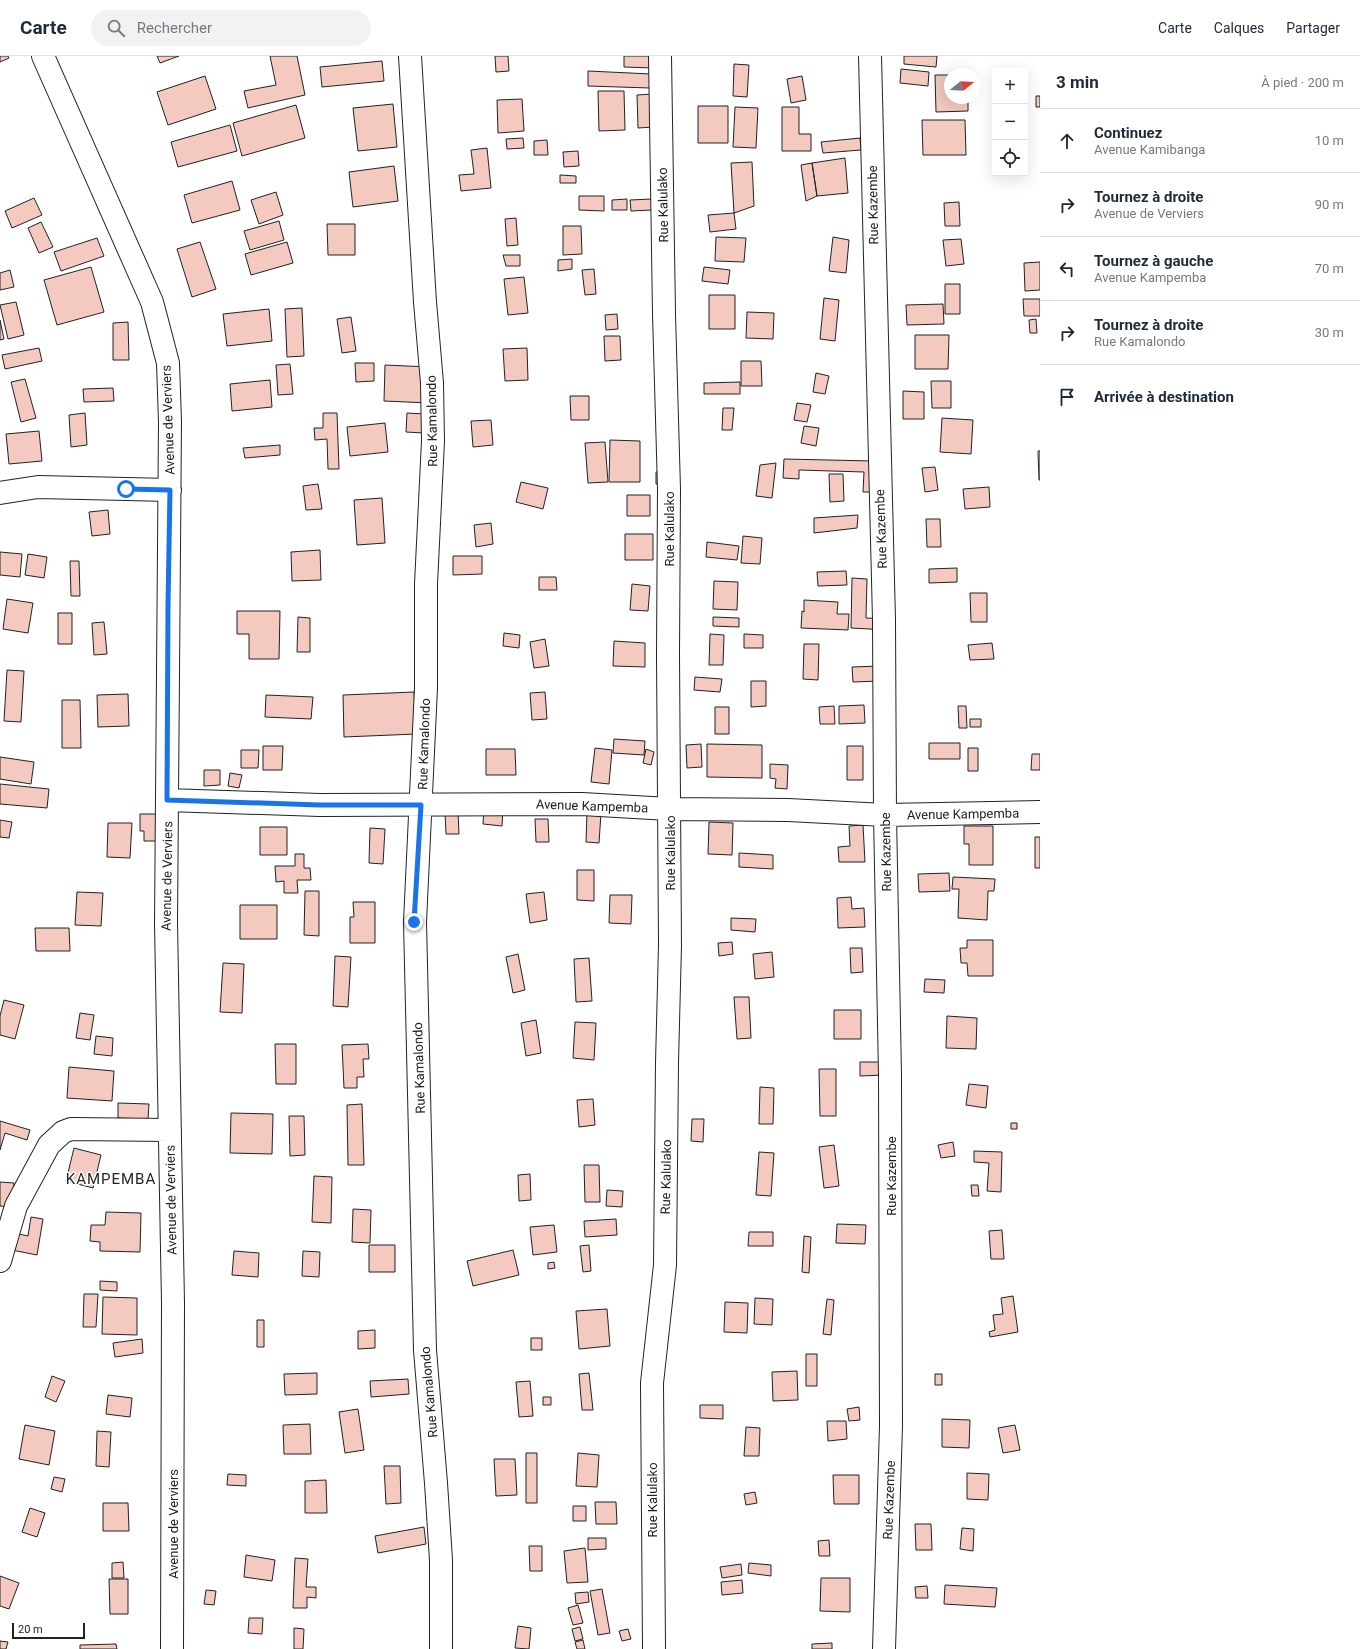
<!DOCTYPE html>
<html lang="fr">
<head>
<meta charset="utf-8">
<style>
  body { margin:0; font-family:Roboto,sans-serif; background:#f2f2f3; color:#1f2937 }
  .controls { position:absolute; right:12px; top:12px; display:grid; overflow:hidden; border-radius:0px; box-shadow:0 4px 16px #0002 }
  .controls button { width:36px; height:36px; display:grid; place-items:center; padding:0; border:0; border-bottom:1px solid #e0e1e3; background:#fff; color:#1f2937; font:20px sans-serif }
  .compass { position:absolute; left:944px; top:12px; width:36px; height:36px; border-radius:50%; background:#fff; box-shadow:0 4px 16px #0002; rotate:72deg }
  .scale { position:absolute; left:12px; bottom:10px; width:73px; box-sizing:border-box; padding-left:4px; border:2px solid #222; border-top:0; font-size:11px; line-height:14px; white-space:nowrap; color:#222; -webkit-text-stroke:3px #fff; paint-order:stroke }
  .stop { position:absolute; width:12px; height:12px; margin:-9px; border:3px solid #1a73e8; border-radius:50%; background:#fff }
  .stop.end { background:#1a73e8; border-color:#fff; box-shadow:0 1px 4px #0008 }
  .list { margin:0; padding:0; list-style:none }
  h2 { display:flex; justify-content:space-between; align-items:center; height:52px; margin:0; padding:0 16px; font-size:17px }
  h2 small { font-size:13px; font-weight:400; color:#747a83 }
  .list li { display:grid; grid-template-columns:26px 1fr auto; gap:12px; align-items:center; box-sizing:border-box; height:64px; padding:0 16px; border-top:1px solid #e0e1e3 }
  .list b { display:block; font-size:15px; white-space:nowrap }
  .list p { margin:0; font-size:13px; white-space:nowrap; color:#747a83 }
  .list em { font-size:13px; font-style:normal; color:#747a83 }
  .icon { flex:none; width:22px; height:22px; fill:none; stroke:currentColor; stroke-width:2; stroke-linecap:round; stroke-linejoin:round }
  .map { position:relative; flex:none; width:1040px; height:1593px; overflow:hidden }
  header { display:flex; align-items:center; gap:24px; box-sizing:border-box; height:56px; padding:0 20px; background:#fff; border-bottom:1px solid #e0e1e3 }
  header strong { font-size:19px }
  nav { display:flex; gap:22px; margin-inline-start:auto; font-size:14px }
  .search { width:280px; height:36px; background:#f2f2f3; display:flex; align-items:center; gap:10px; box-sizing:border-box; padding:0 14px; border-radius:22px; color:#747a83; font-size:15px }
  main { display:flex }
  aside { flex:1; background:#fff }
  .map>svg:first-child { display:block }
  .building { fill:#f3c9c0; stroke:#222 }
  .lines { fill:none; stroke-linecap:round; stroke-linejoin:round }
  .street-casing { stroke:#222; stroke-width:24 }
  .street { stroke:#fff; stroke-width:22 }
  .route { stroke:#1a73e8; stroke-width:5 }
  .labels { text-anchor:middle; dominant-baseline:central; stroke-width:3; stroke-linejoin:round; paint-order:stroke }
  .street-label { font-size:13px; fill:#222; stroke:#fff }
  .quarter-label { font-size:15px; letter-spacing:1px; fill:#222; stroke:#fff }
</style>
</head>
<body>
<header>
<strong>Carte</strong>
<div class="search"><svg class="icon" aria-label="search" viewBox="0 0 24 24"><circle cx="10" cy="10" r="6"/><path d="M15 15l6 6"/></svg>Rechercher</div>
<nav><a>Carte</a><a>Calques</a><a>Partager</a></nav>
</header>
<main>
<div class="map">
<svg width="1040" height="1593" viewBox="0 0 1040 1593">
  <rect width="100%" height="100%" fill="#fff"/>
  <path class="building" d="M0 0H8L9 2 0 6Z
    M157 0H179L160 7Z
    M270 0H297L305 39 248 52 244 35 276 29Z
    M495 0H508L509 15 496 16Z
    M624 0H652L653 12 624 11Z
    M904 0H937L936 11 904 8Z
    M382 5 384 25 322 31 320 11Z
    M734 8 749 9 747 41 733 40Z
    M901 13 929 16 928 30 900 27Z
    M588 15 651 18 650 32 588 30Z
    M935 19H950V42H968V55L936 56Z
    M205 20 216 53 168 69 157 36Z
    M802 20 806 44 791 47 787 23Z
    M598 35H624L625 74 599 75Z
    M653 38 654 71 638 72 637 39Z
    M1036 40H1040V51H1036Z
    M522 43 524 75 498 77 497 44Z
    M393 48 397 91 358 95 353 52Z
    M296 49 305 82 242 100 233 67Z
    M698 50H728V87H698Z
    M735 51 758 52 756 92 733 91Z
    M782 51H799V78H811V95H782Z
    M922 64H965L966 99H923Z
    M230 69 237 95 178 111 171 86Z
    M523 82 524 92 507 93 506 83Z
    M860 82 861 94 823 97 821 86Z
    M547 84 548 99H534V85Z
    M487 92 491 132 461 135 459 119 474 118 471 94Z
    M578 95 579 110 564 111 563 96Z
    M845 102 848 137 817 140 812 107Z
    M752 106 754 150 734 157 731 107Z
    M812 107 817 140 806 145 801 109Z
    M394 110 398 145 353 151 349 116Z
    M560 119 576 120V127H560Z
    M232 125 240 154 192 167 184 139Z
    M276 136 283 159 259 168 251 144Z
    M579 140H604V155L579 154Z
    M34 142 42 159 12 172 5 155Z
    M627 143V154H612V144Z
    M652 143V154L631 155 630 144Z
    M959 146 960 170H945L944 147Z
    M734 157 736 173 710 176 708 159Z
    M516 162 518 189 507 190 505 163Z
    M279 165 284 184 250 194 244 175Z
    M41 166 53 191 39 197 28 172Z
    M327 168H355V199H328Z
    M563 170H581L582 198 563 199Z
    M716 181 746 182 744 206 715 205Z
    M833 181 849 184 846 217 829 215Z
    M97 182 104 200 61 215 54 196Z
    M961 183 964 208 946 210 943 184Z
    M200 186 216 233 192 241 177 193Z
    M287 186 293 207 251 219 245 198Z
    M503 199H520V210H506Z
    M572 203V213L558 215V204Z
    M1040 206V234L1025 235 1024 207Z
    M91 211 104 256 57 269 44 224Z
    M704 211 730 214 728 228 702 225Z
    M594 213 596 238 585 239 582 214Z
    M10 214 14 231 0 234V217Z
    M524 221 528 257 508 259 504 223Z
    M945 228H960V258H945Z
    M709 239H735V273H709Z
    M824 242 839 244 835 285 820 283Z
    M1023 243H1040V260H1024Z
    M16 246 24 279 8 283 0 249Z
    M943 248 944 268 907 269 906 249Z
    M302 252 304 300 287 301 285 253Z
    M269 253 272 285 227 290 223 258Z
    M747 256 774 257 773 283 746 282Z
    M617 258 618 273 606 274 605 259Z
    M351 261 356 295 342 297 337 263Z
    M1036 263 1037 277H1030L1029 264Z
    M0 264 4 283 0 284Z
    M128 266 129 304H113V267Z
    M915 279H949L948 313H915Z
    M604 280H620L621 304 605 305Z
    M39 292 42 305 5 313 2 299Z
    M527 292 528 324 505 325 503 293Z
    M741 305H761L762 330H741Z
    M355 307H374V325L356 326Z
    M290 308 293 338 278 339 276 309Z
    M385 309 430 311 429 347 384 345Z
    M816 317 829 320 825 338 813 336Z
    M25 323 36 362 21 366 11 326Z
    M270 324 272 351 232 355 230 328Z
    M931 325H951V352H932Z
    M740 326V338H704V327Z
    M113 332 114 345 84 346 83 333Z
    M903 335 924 336V363H903Z
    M570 340H589V364H571Z
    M797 347 811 349 807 366 794 364Z
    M723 352H734L732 374H722Z
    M85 357 87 389 71 391 69 359Z
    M323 357H337L339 413H328L327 383 315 384 314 372H323Z
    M407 357 425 358 424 377 406 376Z
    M942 362 973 364 971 398 940 396Z
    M491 364 493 389 473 391 471 365Z
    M385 367 388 396 350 400 347 371Z
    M804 370 819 372 816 390 801 387Z
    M39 375 42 405 9 408 6 378Z
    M610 384 640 385V426H609Z
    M605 386 608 426 588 427 585 387Z
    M280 389V399L245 402 243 392Z
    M1038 395H1040V424H1039Z
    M784 403 873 405 872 436H863L864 416 799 414V423L783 422Z
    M776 407 772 442 756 440 760 409Z
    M935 411 938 434 925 436 922 412Z
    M665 415 666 428H656V416Z
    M829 418H843L844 445 830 446Z
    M521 426 548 432 543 453 516 446Z
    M318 428 322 453 306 454 303 430Z
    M989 431 990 451 965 453 963 433Z
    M627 439H650V460H627Z
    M382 442 385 487 357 489 354 444Z
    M108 454 110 478 92 480 89 456Z
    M858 459 857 472 814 477V462Z
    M926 463H940L941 491H927Z
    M491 467 493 488 476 491 474 469Z
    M625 478H653V504H625Z
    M743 480 762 482 760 508 741 507Z
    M707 486 739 490 737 504 706 501Z
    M320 494 321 524 292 525 291 496Z
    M0 496 22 498 20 521 0 519Z
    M28 498 47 501 44 522 25 519Z
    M453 500H482V518L453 519Z
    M70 505H79L80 540H71Z
    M957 512V526L929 527V513Z
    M846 515 847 529 818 530 817 516Z
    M539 521H556L557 534H539Z
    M852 522 867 523 866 562 888 563V574L851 572Z
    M714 525 738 526 737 554 713 553Z
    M632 528 650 530 648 555 630 554Z
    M970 537H987V566H971Z
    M7 543 33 547 28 577 3 573Z
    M804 544 838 546 837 558H849L848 574 801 572 802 555 804 556Z
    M237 555H280L279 603H249V578H237Z
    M58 557H72V588H58Z
    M298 561 310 562V596H297Z
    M713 561 739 562V571L713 570Z
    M104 566 107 598 94 599 92 567Z
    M504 577 520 579 519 592 503 590Z
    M710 578 724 579 723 609H709Z
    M744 578 763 579V592H744Z
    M545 583 549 610 534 612 530 586Z
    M614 585 645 587V611L613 610Z
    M992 587 994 603 970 604 968 589Z
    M804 588H819L818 624 803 623Z
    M879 610 880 625 853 626 852 611Z
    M7 614 24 615 21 666 4 665Z
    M695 621 722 623 720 636 694 634Z
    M751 625H766V650L751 651Z
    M414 636 416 678 344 681 343 639Z
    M545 636 547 663 532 664 530 637Z
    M128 638 129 670 98 671 97 639Z
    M266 639 313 641 311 663 265 661Z
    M62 644H80L81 692H62Z
    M864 649 865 667 839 668V650Z
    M834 650 835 668H820L819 651Z
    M958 650H966L967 672H959Z
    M715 651H729V678H715Z
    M970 663H981V671H970Z
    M614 683 645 685 644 699 613 697Z
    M929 687H960V703H929Z
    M701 688 702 711 687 712 686 689Z
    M707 688 762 689V722L707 721Z
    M263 690H283L282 714H263Z
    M847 690H863V724H847Z
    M595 692 612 694 609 728 591 726Z
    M968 692H978V715H968Z
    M486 693H515L516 719H486Z
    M646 693 654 696 651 709 643 707Z
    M241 694H259L258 712H241Z
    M1032 698H1040V714H1031Z
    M0 701 34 706 31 728 0 723Z
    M770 708 788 709 787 733 775 732 776 723 770 722Z
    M204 714H220V729L204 730Z
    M230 717 242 719 239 732 228 730Z
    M0 728 49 733 47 752 0 748Z
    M484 752 503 753 502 770 483 768Z
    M458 755 459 778H446L445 756Z
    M587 756 601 757 599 787 586 786Z
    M140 758H157V785H144V775H140Z
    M535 763H548L549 786H536Z
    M0 764 12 766 9 782 0 781Z
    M709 766 733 767 732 799 708 798Z
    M108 767H132L130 802 107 801Z
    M863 769 865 806H839L838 791 850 790 849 770Z
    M964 770H993V809H969V788H964Z
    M260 771H287V799H260Z
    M370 772 385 773 383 808 369 807Z
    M1035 781H1040V812H1035Z
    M739 797 773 799V813L739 811Z
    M295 798H304V812H310L311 824H297L298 837H284V825L276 826 275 810H295Z
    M577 814H594V845L577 844Z
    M949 817 950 835 919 836 918 818Z
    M953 821 995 823 994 835H988L987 864 958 862 959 833H952Z
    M305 835H319V880L304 879Z
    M77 836 103 837 101 870 75 869Z
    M544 836 547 864 530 867 526 838Z
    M610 839H632L631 868 609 867Z
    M851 841 852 853 864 852 865 871 838 872 837 842Z
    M353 846H375V887H350V861H354Z
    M240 849H277V883H240Z
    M731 862 756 863 755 876 731 874Z
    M35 872H69L70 895H36Z
    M967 884H993V920H968L967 907H961L960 892H967Z
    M732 886 733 898 719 900 718 887Z
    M850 892H862L863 916 851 917Z
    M772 896 774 921 755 923 753 898Z
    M518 898 525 934 513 937 506 901Z
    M335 900 351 901 348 951 333 950Z
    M589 902 592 945 576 946 574 903Z
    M223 907 244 908 242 957 220 956Z
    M925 923 945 924 944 937 924 936Z
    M734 941H749L751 982 737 983Z
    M4 944 24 949 15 983 0 979V960Z
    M834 954H861V983H834Z
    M80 957 94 959 90 984 76 982Z
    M947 960 977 962 976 993 946 992Z
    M536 964 541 997 526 1000 521 967Z
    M575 966 596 967 594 1004 573 1002Z
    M96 980 113 982 112 1000 94 998Z
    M275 988H296V1028H276Z
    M368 988 369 1003H363L364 1021H357V1032H344L342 989Z
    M860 1006H885V1019L860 1020Z
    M69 1011 114 1015 112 1045 67 1042Z
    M819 1013H836V1060H820Z
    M969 1028 988 1030 986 1052 966 1049Z
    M760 1031 774 1032 773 1068H759Z
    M593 1043 595 1069 579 1071 577 1044Z
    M118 1047 149 1048 148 1063 118 1062Z
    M362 1048 364 1109H348L347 1049Z
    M231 1057 273 1058 272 1098 230 1097Z
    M289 1060H304L305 1099 290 1100Z
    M692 1063H704L703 1086 691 1085Z
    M0 1065 30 1074 27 1084 5 1077 0 1094Z
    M1011 1067H1017V1073H1011Z
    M953 1086 955 1100 941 1102 938 1089Z
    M834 1089 839 1130 824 1132 819 1091Z
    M74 1092 101 1099 93 1132 66 1125Z
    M974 1095 1002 1096 1001 1136 987 1135 989 1107 974 1106Z
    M759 1096 774 1097 771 1140 756 1139Z
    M584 1109H599L600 1146H585Z
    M530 1118 531 1144 519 1145 518 1119Z
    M314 1120 332 1121 331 1167 312 1166Z
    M0 1126 14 1127 11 1151 0 1150Z
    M971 1129H978L979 1140H972Z
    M607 1134 623 1135 622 1151 606 1150Z
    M353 1153 371 1154 370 1187 352 1186Z
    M106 1156 141 1157 140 1196 100 1195V1186L90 1185 91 1169H105Z
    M31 1161 43 1163 37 1199 12 1194 15 1177 28 1180Z
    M616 1163 617 1179 585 1181 584 1165Z
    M837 1168 866 1169 865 1188 836 1187Z
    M554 1169 557 1196 533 1199 530 1171Z
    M1002 1174 1004 1203H991L989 1175Z
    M749 1176H773V1190H748Z
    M804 1180 811 1181 809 1217 802 1216Z
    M369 1189H395V1216H369Z
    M589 1189 591 1215 583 1216 580 1190Z
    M513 1194 519 1219 473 1230 467 1205Z
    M234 1195 259 1197 258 1221 232 1219Z
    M303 1195 320 1196 319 1221 302 1220Z
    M554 1206 555 1212 548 1213V1207Z
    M100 1225 117 1226V1235L100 1234Z
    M84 1238H98L96 1271H83Z
    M1013 1240 1018 1276 990 1281 989 1276 995 1274 993 1259 1003 1258 1001 1242Z
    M103 1241 137 1242V1279L102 1278Z
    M755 1242 773 1243 772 1269 754 1268Z
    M827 1243 834 1244 831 1279 823 1278Z
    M725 1246 748 1247 747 1277 724 1276Z
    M607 1253 610 1290 579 1293 576 1255Z
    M257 1264H264V1291H257Z
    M375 1274V1292L358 1293V1275Z
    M531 1282H542V1294H531Z
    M142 1283 143 1297 115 1301 113 1287Z
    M806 1298H817V1330H806Z
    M797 1315 798 1344 773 1345 772 1316Z
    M317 1317V1338L285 1339 284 1318Z
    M589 1317 593 1354H582L579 1318Z
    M935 1318H942V1329H935Z
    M52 1320 65 1325 56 1346 45 1341Z
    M408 1323 409 1338 371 1341 370 1325Z
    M530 1325 533 1360 519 1361 516 1326Z
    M108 1339 132 1342 130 1361 106 1358Z
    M543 1341H551V1349H543Z
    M700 1349H723V1363L700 1362Z
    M859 1351 860 1364 849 1365 847 1353Z
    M358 1353 364 1394 345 1397 339 1356Z
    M942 1363 970 1364 969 1392 942 1391Z
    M827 1365H846L847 1383 828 1385Z
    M310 1368 311 1398H284L283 1369Z
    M25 1369 55 1375 49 1409 19 1403Z
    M1015 1369 1020 1394 1003 1397 998 1372Z
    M746 1371 760 1372 759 1400H744Z
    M97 1375 111 1376 109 1411 96 1410Z
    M526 1397H537V1447H526Z
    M578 1397 599 1399 597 1431 576 1430Z
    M494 1403H515L517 1439 496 1440Z
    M384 1410H400L401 1447 386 1448Z
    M967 1417 989 1418 988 1444 967 1443Z
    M228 1418 246 1419V1430L227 1429Z
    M833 1419H859V1448H834Z
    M54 1421 65 1423 62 1436 51 1433Z
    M326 1424 327 1457H305V1425Z
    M755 1436 757 1447 746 1449 744 1438Z
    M595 1446H616L617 1468H596Z
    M103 1447H128L129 1475H103Z
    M573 1450H586V1465H573Z
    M30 1452 45 1457 37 1481 22 1476Z
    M915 1468H931L932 1494H916Z
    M424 1471 426 1488 378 1497 375 1480Z
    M962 1472 974 1473 973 1495 960 1493Z
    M588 1482H606V1493L588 1494Z
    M829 1484 830 1500H819L818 1485Z
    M529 1490H542V1515H530Z
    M585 1492 588 1526 567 1527 564 1495Z
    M246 1499 275 1504 272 1525 244 1521Z
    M295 1502 308 1503 306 1531H316V1542L307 1541V1552H293Z
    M123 1506 124 1522H112V1507Z
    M749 1507 771 1509V1520L748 1517Z
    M741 1508 742 1519 722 1522 720 1511Z
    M0 1520 19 1527 9 1553 0 1550Z
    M821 1522H850V1556L820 1555Z
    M109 1523H128V1558H110Z
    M742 1524 743 1537 722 1539 721 1526Z
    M945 1529 997 1532 995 1551 944 1548Z
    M927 1530 928 1542H916L915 1531Z
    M602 1533 610 1577 598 1579 590 1535Z
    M206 1534 216 1535 214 1549 204 1548Z
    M588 1536 589 1546 576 1548 575 1537Z
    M578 1549 583 1567 573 1569 568 1552Z
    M249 1562H263L262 1578 248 1577Z
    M518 1570 531 1572 529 1593 515 1592Z
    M580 1571 583 1583 575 1585 572 1573Z
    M294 1572 304 1573 303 1593H294Z
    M628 1573 631 1583 622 1585 619 1575Z
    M583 1584 585 1593H577L575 1586Z
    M0 1585 8 1586 6 1593H0Z
    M832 1587V1593H812V1588Z
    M116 1588 117 1593H80V1589Z"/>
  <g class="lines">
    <g class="street-casing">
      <path id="street" d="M43 0 152 246 168 307 170 366 166 867 173 1247 172 1593
        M410 0 425 246 432 327 433 385 426 528V632L415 866 425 1294 436 1427 441 1504V1593
        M870 0 884 564 885 759 890 1019 891 1370 884 1593
        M0 437 38 431 170 434
        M167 744 320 749 582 748 669 753 788 754 885 759 1040 756
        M0 1205 16 1150 49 1089 63 1076 71 1073 170 1074
        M654 1593 652 1327 665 1209 667 1007 670 889 668 599 669 433 664 258 660 0"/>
    </g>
    <use href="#street" class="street"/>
  </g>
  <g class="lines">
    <path class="route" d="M126 433 170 434 168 549 167 744 320 749H421L414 866"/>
  </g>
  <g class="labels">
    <g class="street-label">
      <text transform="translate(663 149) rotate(-91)">Rue Kalulako</text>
      <text transform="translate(873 149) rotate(-91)">Rue Kazembe</text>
      <text transform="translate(168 364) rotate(-92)">Avenue de Verviers</text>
      <text transform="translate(432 365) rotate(-91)">Rue Kamalondo</text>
      <text transform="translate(669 473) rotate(-90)">Rue Kalulako</text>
      <text transform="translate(881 473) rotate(-92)">Rue Kazembe</text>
      <text transform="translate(424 688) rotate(-88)">Rue Kamalondo</text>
      <text transform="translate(592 750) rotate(2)">Avenue Kampemba</text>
      <text transform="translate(963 758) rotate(-1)">Avenue Kampemba</text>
      <text transform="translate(886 796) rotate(-91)">Rue Kazembe</text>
      <text transform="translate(670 797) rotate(-90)">Rue Kalulako</text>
      <text transform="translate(167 820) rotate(-89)">Avenue de Verviers</text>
      <text transform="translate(419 1012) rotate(-92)">Rue Kamalondo</text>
      <text transform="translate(891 1120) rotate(-90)">Rue Kazembe</text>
      <text transform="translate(666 1121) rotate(-89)">Rue Kalulako</text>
      <text transform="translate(171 1144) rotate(-91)">Avenue de Verviers</text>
      <text transform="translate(429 1336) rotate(-95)">Rue Kamalondo</text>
      <text transform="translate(652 1444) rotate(-90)">Rue Kalulako</text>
      <text transform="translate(889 1444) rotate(-88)">Rue Kazembe</text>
      <text transform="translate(173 1468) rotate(-90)">Avenue de Verviers</text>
    </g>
    <g class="quarter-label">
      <text x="111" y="1123">KAMPEMBA</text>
    </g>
  </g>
</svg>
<div class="controls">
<button>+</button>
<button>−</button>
<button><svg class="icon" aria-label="locate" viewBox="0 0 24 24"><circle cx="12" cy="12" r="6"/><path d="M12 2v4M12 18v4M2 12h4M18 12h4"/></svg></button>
</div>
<svg class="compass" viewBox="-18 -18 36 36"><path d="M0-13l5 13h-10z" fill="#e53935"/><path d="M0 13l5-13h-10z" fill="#747a83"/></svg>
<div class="scale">20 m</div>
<div class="stop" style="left:126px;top:433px"></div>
<div class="stop end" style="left:414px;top:866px"></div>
</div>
<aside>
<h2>3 min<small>À pied · 200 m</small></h2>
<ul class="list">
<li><svg class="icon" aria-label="ahead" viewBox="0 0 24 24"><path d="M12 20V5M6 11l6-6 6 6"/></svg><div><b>Continuez</b><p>Avenue Kamibanga</p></div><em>10 m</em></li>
<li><svg class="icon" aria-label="right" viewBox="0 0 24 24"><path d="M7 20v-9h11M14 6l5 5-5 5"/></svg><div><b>Tournez à droite</b><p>Avenue de Verviers</p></div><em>90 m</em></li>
<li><svg class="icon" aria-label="left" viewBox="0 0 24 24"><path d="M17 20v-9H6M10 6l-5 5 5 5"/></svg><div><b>Tournez à gauche</b><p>Avenue Kampemba</p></div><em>70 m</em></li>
<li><svg class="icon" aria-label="right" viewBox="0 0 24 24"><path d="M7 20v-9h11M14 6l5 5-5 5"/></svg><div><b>Tournez à droite</b><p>Rue Kamalondo</p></div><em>30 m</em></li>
<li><svg class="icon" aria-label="arrive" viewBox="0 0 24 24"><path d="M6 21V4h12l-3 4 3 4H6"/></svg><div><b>Arrivée à destination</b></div></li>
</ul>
</aside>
</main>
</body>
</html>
